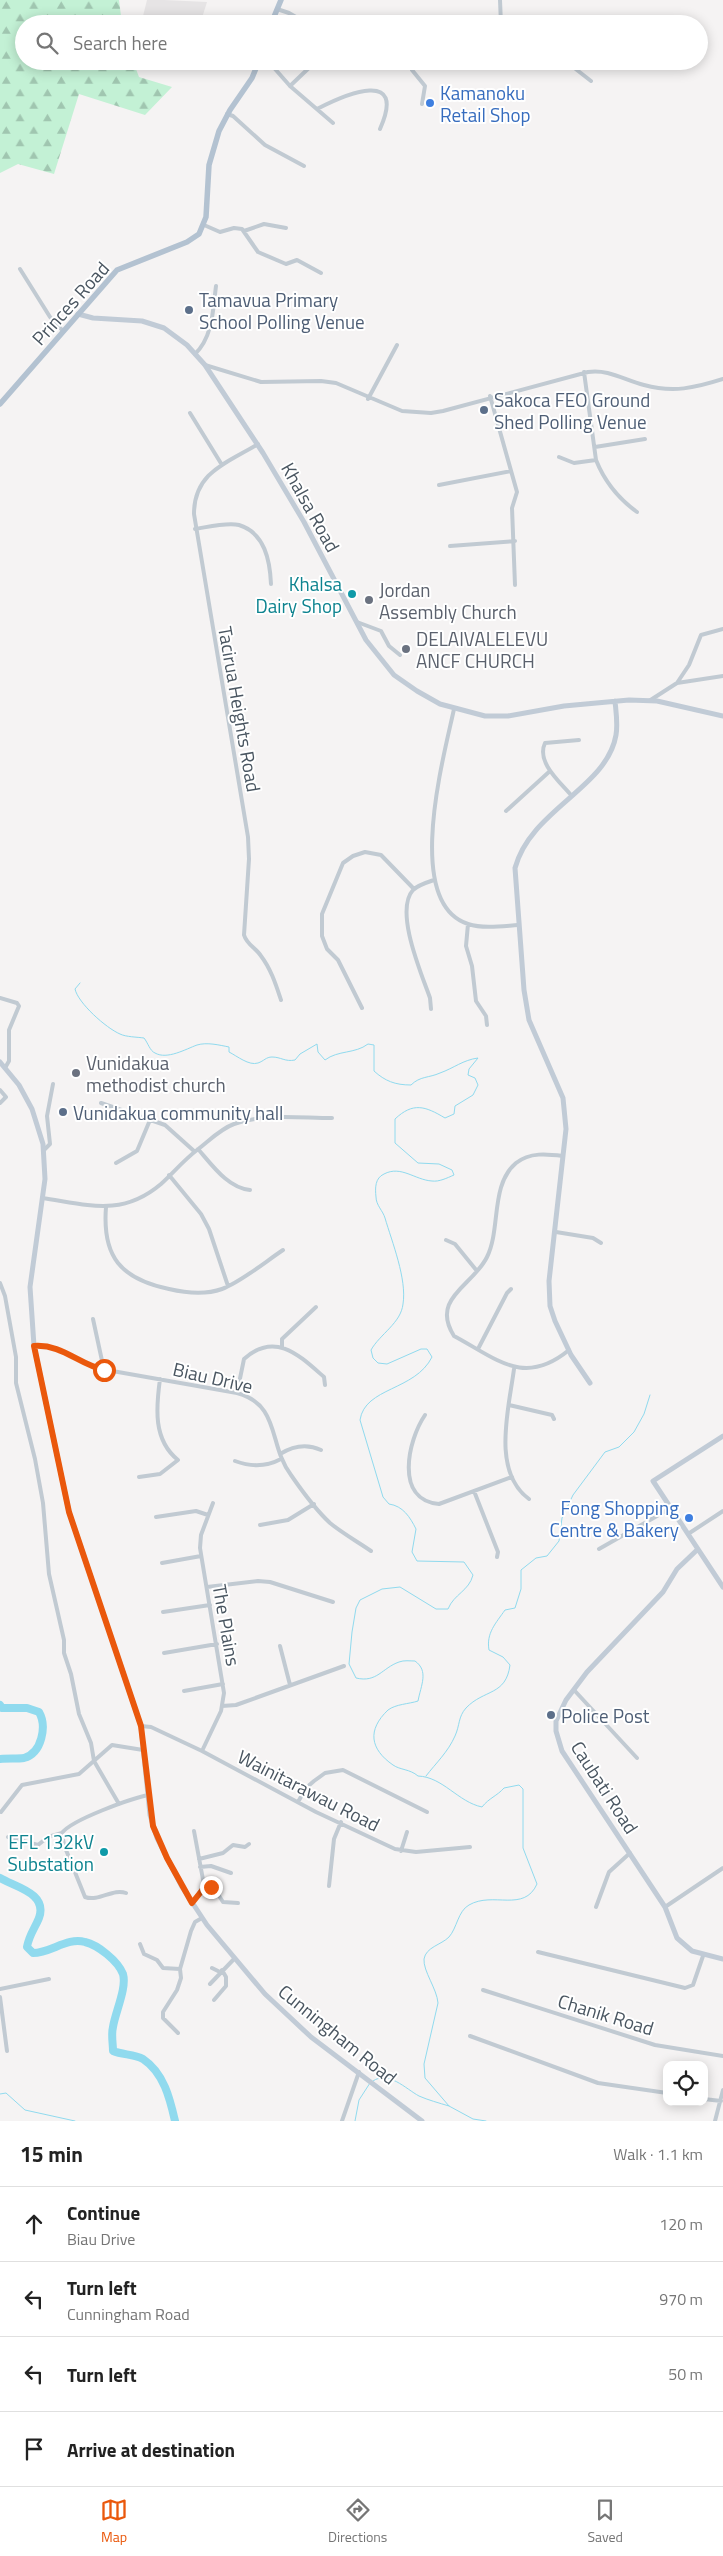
<!DOCTYPE html>
<html lang="en">
<head>
<meta charset="utf-8">
<style>
  body { margin:0; font-family:"Titillium Web",sans-serif; background:#f6f6f6; color:#222 }
  .controls { position:absolute; right:15px; bottom:15px; display:grid; overflow:hidden; border-radius:10px; box-shadow:0 2px 12px #0003 }
  .controls button { width:45px; height:45px; display:grid; place-items:center; padding:0; border:0; border-bottom:1px solid #e0e0e0; background:#fff; color:#222; font:25px sans-serif }
  .stop { position:absolute; width:15px; height:15px; margin:-11px; border:4px solid #ea580c; border-radius:50%; background:#fff }
  .stop.end { background:#ea580c; border-color:#fff; box-shadow:0 1px 5px #0008 }
  .list { margin:0; padding:0; list-style:none }
  h2 { display:flex; justify-content:space-between; align-items:center; height:65px; margin:0; padding:0 20px; font-size:21px }
  h2 small { font-size:16px; font-weight:400; color:#767676 }
  .list li { display:grid; grid-template-columns:32px 1fr auto; gap:15px; align-items:center; box-sizing:border-box; height:75px; padding:0 20px; border-top:1px solid #e0e0e0 }
  .list b { display:block; font-size:19px; white-space:nowrap }
  .list p { margin:0; font-size:16px; white-space:nowrap; color:#767676 }
  .list em { font-size:16px; font-style:normal; color:#767676 }
  .icon { flex:none; width:28px; height:28px; fill:none; stroke:currentColor; stroke-width:2; stroke-linecap:round; stroke-linejoin:round }
  .map { position:relative; flex:none; width:723px; height:2121px; overflow:hidden }
  .search { position:absolute; background:#fff; box-shadow:0 2px 12px #0003; left:15px; right:15px; top:15px; height:55px; display:flex; align-items:center; gap:12px; box-sizing:border-box; padding:0 18px; border-radius:28px; color:#767676; font-size:19px }
  .sheet { height:365px; background:#fff }
  nav { display:flex; justify-content:space-around; align-items:center; box-sizing:border-box; height:70px; border-top:1px solid #e0e0e0; background:#fff; font-size:14px; color:#767676 }
  nav a { display:grid; justify-items:center; gap:2px }
  nav .on { color:#ea580c }
  .map>svg:first-child { display:block }
  .education { fill:#e6e4e5 }
  .forest { fill:url(#forest-firs) }
  .lines { fill:none; stroke-linecap:round; stroke-linejoin:round }
  .stream { stroke:#90daee; stroke-width:1 }
  .river { stroke:#90daee; stroke-width:8 }
  .street { stroke:#c1cad2; stroke-width:4 }
  .secondary { stroke:#c1cbd6; stroke-width:5 }
  .primary { stroke:#b3c2d1; stroke-width:5.5 }
  .route { stroke:#ea580c; stroke-width:6 }
  .shop-dot { fill:#3f7fe0; stroke:#fff; stroke-width:2 }
  .service-dot { fill:#5c6f8a; stroke:#fff; stroke-width:2 }
  .culture-dot { fill:#0f9aa8; stroke:#fff; stroke-width:2 }
  .worship-dot { fill:#6b7280; stroke:#fff; stroke-width:2 }
  .labels { text-anchor:middle; dominant-baseline:central; stroke-width:4; stroke-linejoin:round; paint-order:stroke }
  .shop-label { font-size:19px; fill:#366cbe; stroke:#fff; text-anchor:start }
  .service-label { font-size:19px; fill:#4e5e75; stroke:#fff; text-anchor:start }
  .street-label { font-size:19px; fill:#4a5661; stroke:#fff }
  .culture-label { font-size:19px; fill:#0d838f; stroke:#fff; text-anchor:end }
  .worship-label { font-size:19px; fill:#5b616d; stroke:#fff; text-anchor:start }
</style>
</head>
<body>
<div class="map">
<svg width="723" height="2121" viewBox="0 0 723 2121">
  <defs>
    <pattern id="forest-firs" width="22" height="20" patternUnits="userSpaceOnUse" patternTransform="scale(1.25)"><rect width="22" height="20" fill="#c3f1d5"/><path d="M5 1l3.5 6h-7zM16 11l3.5 6h-7z" fill="#a0c6b0"/></pattern>
  </defs>
  <rect width="100%" height="100%" fill="#f5f3f3"/>
  <path class="education" d="M147 0H164L207 2 200 24H141Z"/>
  <path class="forest" d="M0 0H119L122 24H24V61H133L139 77 172 87 145 115 79 94 54 174 18 164 0 173Z"/>
  <g class="lines">
    <path class="stream" d="M80 983 75 989C78 1003 106 1028 120 1034 126 1037 137 1037 144 1038 148 1043 150 1051 155 1053 167 1060 186 1049 197 1045 207 1042 219 1045 229 1047V1052C237 1056 249 1066 258 1063 264 1061 266 1057 272 1057 281 1057 285 1062 295 1060L300 1054 317 1044 318 1052 325 1060C338 1050 355 1054 368 1044L374 1045V1071C385 1081 395 1085 411 1085 420 1076 429 1078 440 1073 454 1068 463 1060 478 1058L469 1069 468 1075 475 1078 478 1085 473 1095 455 1106 454 1114 445 1118C425 1106 413 1102 395 1119V1143L418 1163 439 1164 452 1170 454 1175C447 1178 439 1182 432 1181 415 1180 401 1165 384 1174 375 1178 375 1188 376 1197 376 1205 383 1211 385 1218 392 1242 407 1279 403 1304 401 1323 380 1334 371 1350L373 1358 378 1363 387 1364 421 1349H427L432 1357C415 1391 365 1387 360 1420L383 1497 389 1504C403 1506 410 1517 416 1529L412 1552 417 1561 464 1562 473 1575C469 1591 454 1594 448 1609H436L400 1587 382 1589 360 1600 356 1608 352 1632 349 1664 356 1678C377 1683 382 1668 399 1662 404 1660 410 1661 415 1661 429 1671 421 1685 418 1701 409 1704 396 1704 388 1710 367 1730 370 1749 393 1765 400 1770 410 1769 418 1776 443 1777 458 1802 482 1807 489 1798 497 1796 504 1788L519 1785 523 1789V1848L537 1884C524 1913 493 1891 469 1905 458 1911 457 1928 449 1937 441 1945 426 1947 424 1959 423 1971 437 1989 438 2003L424 2064 425 2078 449 2106 473 2119 486 2121
      M426 1776C436 1763 448 1752 455 1736 460 1725 458 1717 466 1708 484 1689 506 1696 510 1665L503 1657 489 1650C486 1633 496 1623 505 1610L515 1608 521 1589V1570L536 1558 547 1556 559 1541 562 1518 573 1495 605 1452 619 1447 634 1432 644 1414 650 1395
      M373 2081C388 2070 406 2089 419 2096 428 2100 439 2103 449 2106
      M0 2094 6 2093 25 2110 75 2121
      M355 2121 359 2100 370 2083"/>
    <path class="river" d="M0 1705 2 1708H27L39 1712C47 1726 42 1753 24 1758 17 1759 8 1758 0 1759
      M0 1878C15 1887 48 1893 39 1918 35 1928 29 1935 27 1947L33 1953C51 1953 67 1937 85 1942 98 1945 118 1961 123 1974 127 1988 115 2013 113 2027 111 2035 113 2043 113 2051 123 2055 134 2054 143 2059 164 2073 170 2099 175 2121"/>
    <path class="street" d="M500 0 501 24
      M277 9 289 13 308 24
      M268 61 290 86 333 123
      M418 61 412 70 425 86 422 104
      M530 61 539 68 568 63 591 81
      M290 86 312 65
      M317 109C346 94 407 68 380 129
      M227 114 233 116 265 145 304 166
      M204 225 220 232 234 228 242 229 258 252 286 264 297 260 321 273
      M244 231 264 224 286 228
      M20 269 50 317 63 331
      M195 354C213 337 213 309 216 286
      M205 365 261 382 321 381 336 383 402 411 431 413 443 411 588 372C609 369 624 380 644 385 673 393 695 388 723 379
      M584 372 596 460C604 480 619 499 637 512
      M490 396 517 492 512 508 515 585
      M368 399 397 345
      M190 413 222 465
      M258 444C227 463 194 472 194 514L248 837 249 859 244 935C247 945 256 948 261 956 271 969 276 985 281 1000
      M595 447 645 439
      M559 457 574 463 596 460
      M439 485 511 471
      M195 529C208 527 227 522 239 525 265 533 270 561 271 584
      M450 546 515 541
      M357 622 381 631 389 646 400 655
      M677 683 723 676
      M649 701 677 683 689 665 701 635 723 629
      M454 709C444 756 403 903 468 924 484 929 503 926 518 925
      M571 795C560 782 536 762 545 743L579 740
      M506 811 550 771
      M468 924 466 946 472 966 476 1001 486 1016 487 1025
      M0 998 17 1003 19 1006 9 1030V1061L5 1068
      M362 1008 338 960 327 949 322 936V914L343 863 353 856 365 852 381 855 414 889
      M431 1009 430 998C422 975 394 911 413 890 418 885 428 882 434 880
      M0 1090 6 1097 0 1103
      M101 1103 165 1125 194 1151
      M198 1149C212 1165 228 1188 250 1190
      M44 1150 50 1144 47 1116 53 1084
      M563 1156C547 1154 530 1152 516 1163 490 1185 501 1229 487 1257 473 1286 430 1298 454 1336 497 1359 524 1387 569 1350
      M116 1163 137 1151 150 1120
      M169 1175 201 1214 209 1229 228 1286
      M42 1198C89 1205 122 1217 161 1184 173 1173 184 1160 197 1150 209 1141 220 1129 234 1124 265 1113 300 1118 332 1118
      M106 1207C102 1257 121 1279 169 1289 186 1293 205 1295 222 1289 241 1282 265 1262 283 1250
      M556 1232 593 1238 601 1243
      M446 1240 455 1244 477 1271
      M0 1283 5 1296 16 1357V1383L35 1459 43 1503 49 1574 64 1640V1653L71 1674 79 1714 91 1743 94 1761 119 1804
      M93 1319 104 1370
      M34 1346C61 1344 77 1363 101 1369L237 1393C281 1405 268 1445 291 1475 302 1491 316 1510 330 1523 342 1533 358 1542 371 1551
      M282 1347V1339L316 1307
      M478 1349 507 1293 511 1289
      M514 1369C509 1408 491 1471 529 1499
      M237 1393 244 1359C275 1331 299 1355 324 1377L325 1385
      M509 1405 552 1415 554 1419
      M425 1415C408 1440 394 1500 439 1504L512 1477
      M280 1454C293 1446 306 1443 321 1450
      M235 1461C251 1467 266 1467 281 1459
      M139 1477 160 1474 178 1460C153 1440 156 1408 160 1379
      M474 1491 498 1552 497 1557
      M156 1517 196 1511 208 1515
      M260 1525 288 1520 314 1504
      M688 1534 723 1511
      M599 1549 671 1508
      M162 1563 201 1556
      M207 1587 258 1581 270 1582 333 1602
      M163 1612 210 1605
      M280 1646 290 1685
      M164 1653 217 1644
      M574 1690 637 1758
      M184 1691 223 1684
      M222 1706 236 1705 344 1666
      M141 1726 151 1727 202 1751 316 1812 395 1849 416 1852 470 1847
      M202 1751 221 1711 224 1693 200 1548 201 1535 213 1503
      M298 1802 306 1788 314 1781 325 1773 343 1770 427 1812
      M1 1812 22 1785 79 1774 112 1745 143 1750
      M8 1837 38 1845 48 1837 62 1833
      M401 1851 407 1832
      M199 1859 223 1853 233 1845 245 1847 249 1844
      M200 1867 211 1866 231 1873
      M329 1886 334 1839 341 1822
      M203 1888H214L223 1902 238 1903
      M126 1893C113 1888 99 1902 85 1897L64 1845 62 1833C71 1820 132 1798 149 1795
      M193 1903 204 1885 194 1831
      M596 1907 609 1872 630 1853
      M665 1907 723 1868
      M140 1944 144 1954 157 1960 163 1968 180 1969
      M538 1952 685 1988 693 1985 703 1956
      M212 1968 220 1972
      M210 1984 234 1959
      M0 1989 49 1979
      M483 1990 655 2045 723 2056
      M0 1997 7 2051
      M214 2000 226 1986V1977L222 1970
      M178 2033 163 2018V2012L177 1990 181 1978 180 1969 191 1931 195 1922 202 1918
      M470 2036 598 2083 667 2093
      M704 2099 721 2101
      M342 2121 359 2072
      M715 2121 723 2090"/>
    <path class="secondary" d="M78 314 93 318 142 321 164 328 187 345 205 365 263 453 304 522 366 640 394 675 417 691 440 704 485 716H508L564 706 629 700 657 701 723 716
      M0 1062 19 1085 32 1109 43 1144 45 1179 30 1287 34 1346 69 1512 141 1726 150 1815 157 1838 182 1887 207 1925 265 1994 311 2037 422 2121
      M590 1383 571 1355 555 1321 550 1306 549 1281 566 1129 563 1098 529 1020 524 990 515 868C531 809 607 788 616 735 618 724 616 712 615 701
      M723 1436 653 1481 723 1587
      M698 1549 677 1569 663 1592 587 1672 566 1700 556 1721V1731L562 1751 665 1907 677 1938 692 1951 723 1959"/>
    <path class="primary" d="M271 24 281 0
      M0 404 117 270 187 242 199 234 206 217 209 165 219 131 230 110 252 78 259 61"/>
  </g>
  <g class="lines">
    <path class="route" d="M104 1370C78 1364 62 1344 34 1346L69 1512 141 1726 153 1826 167 1858 192 1903 204 1888 211 1887"/>
  </g>
  <g class="shop-dot">
    <circle cx="430" cy="103" r="5"/>
    <circle cx="689" cy="1518" r="5"/>
  </g>
  <g class="service-dot">
    <circle cx="189" cy="310" r="5"/>
    <circle cx="484" cy="410" r="5"/>
    <circle cx="63" cy="1112" r="5"/>
    <circle cx="551" cy="1715" r="5"/>
  </g>
  <g class="culture-dot">
    <circle cx="352" cy="594" r="5"/>
    <circle cx="104" cy="1852" r="5"/>
  </g>
  <g class="worship-dot">
    <circle cx="369" cy="600" r="5"/>
    <circle cx="406" cy="649" r="5"/>
    <circle cx="76" cy="1073" r="5"/>
  </g>
  <g class="labels">
    <g class="shop-label">
      <text x="440" y="92">Kamanoku<tspan x="440" dy="22">Retail Shop</tspan></text>
      <text x="679" y="1507" text-anchor="end">Fong Shopping<tspan x="679" dy="22">Centre &amp; Bakery</tspan></text>
    </g>
    <g class="service-label">
      <text x="199" y="299">Tamavua Primary<tspan x="199" dy="22">School Polling Venue</tspan></text>
      <text x="494" y="399">Sakoca FEO Ground<tspan x="494" dy="22">Shed Polling Venue</tspan></text>
      <text x="73" y="1112">Vunidakua community hall</text>
      <text x="561" y="1715">Police Post</text>
    </g>
    <g class="street-label">
      <text transform="translate(70 303) rotate(-48)">Princes Road</text>
      <text transform="translate(311 507) rotate(61)">Khalsa Road</text>
      <text transform="translate(240 709) rotate(80)">Tacirua Heights Road</text>
      <text transform="translate(213 1377) rotate(13)">Biau Drive</text>
      <text transform="translate(227 1625) rotate(80)">The Plains</text>
      <text transform="translate(605 1787) rotate(57)">Caubati Road</text>
      <text transform="translate(309 1790) rotate(27)">Wainitarawau Road</text>
      <text transform="translate(606 2014) rotate(17)">Chanik Road</text>
      <text transform="translate(338 2034) rotate(39)">Cunningham Road</text>
    </g>
    <g class="culture-label">
      <text x="342" y="583">Khalsa<tspan x="342" dy="22">Dairy Shop</tspan></text>
      <text x="94" y="1841">EFL 132kV<tspan x="94" dy="22">Substation</tspan></text>
    </g>
    <g class="worship-label">
      <text x="379" y="589">Jordan<tspan x="379" dy="22">Assembly Church</tspan></text>
      <text x="416" y="638">DELAIVALELEVU<tspan x="416" dy="22">ANCF CHURCH</tspan></text>
      <text x="86" y="1062">Vunidakua<tspan x="86" dy="22">methodist church</tspan></text>
    </g>
  </g>
</svg>
<div class="controls">
<button><svg class="icon" aria-label="locate" viewBox="0 0 24 24"><circle cx="12" cy="12" r="6"/><path d="M12 2v4M12 18v4M2 12h4M18 12h4"/></svg></button>
</div>
<div class="stop" style="left:104px;top:1370px"></div>
<div class="stop end" style="left:211px;top:1887px"></div>
<div class="search"><svg class="icon" aria-label="search" viewBox="0 0 24 24"><circle cx="10" cy="10" r="6"/><path d="M15 15l6 6"/></svg>Search here</div>
</div>
<section class="sheet">
<h2>15 min<small>Walk · 1.1 km</small></h2>
<ul class="list">
<li><svg class="icon" aria-label="ahead" viewBox="0 0 24 24"><path d="M12 20V5M6 11l6-6 6 6"/></svg><div><b>Continue</b><p>Biau Drive</p></div><em>120 m</em></li>
<li><svg class="icon" aria-label="left" viewBox="0 0 24 24"><path d="M17 20v-9H6M10 6l-5 5 5 5"/></svg><div><b>Turn left</b><p>Cunningham Road</p></div><em>970 m</em></li>
<li><svg class="icon" aria-label="left" viewBox="0 0 24 24"><path d="M17 20v-9H6M10 6l-5 5 5 5"/></svg><div><b>Turn left</b></div><em>50 m</em></li>
<li><svg class="icon" aria-label="arrive" viewBox="0 0 24 24"><path d="M6 21V4h12l-3 4 3 4H6"/></svg><div><b>Arrive at destination</b></div></li>
</ul>
</section>
<nav>
<a class="on"><svg class="icon" aria-label="map" viewBox="0 0 24 24"><path d="M3 6l6-2 6 2 6-2v14l-6 2-6-2-6 2zM9 4v14M15 6v14"/></svg>Map</a>
<a><svg class="icon" aria-label="directions" viewBox="0 0 24 24"><path d="M12 3l9 9-9 9-9-9zM9 14v-3h6M13 9l2 2-2 2"/></svg>Directions</a>
<a><svg class="icon" aria-label="saved" viewBox="0 0 24 24"><path d="M7 4h10v16l-5-4-5 4z"/></svg>Saved</a>
</nav>
</body>
</html>
